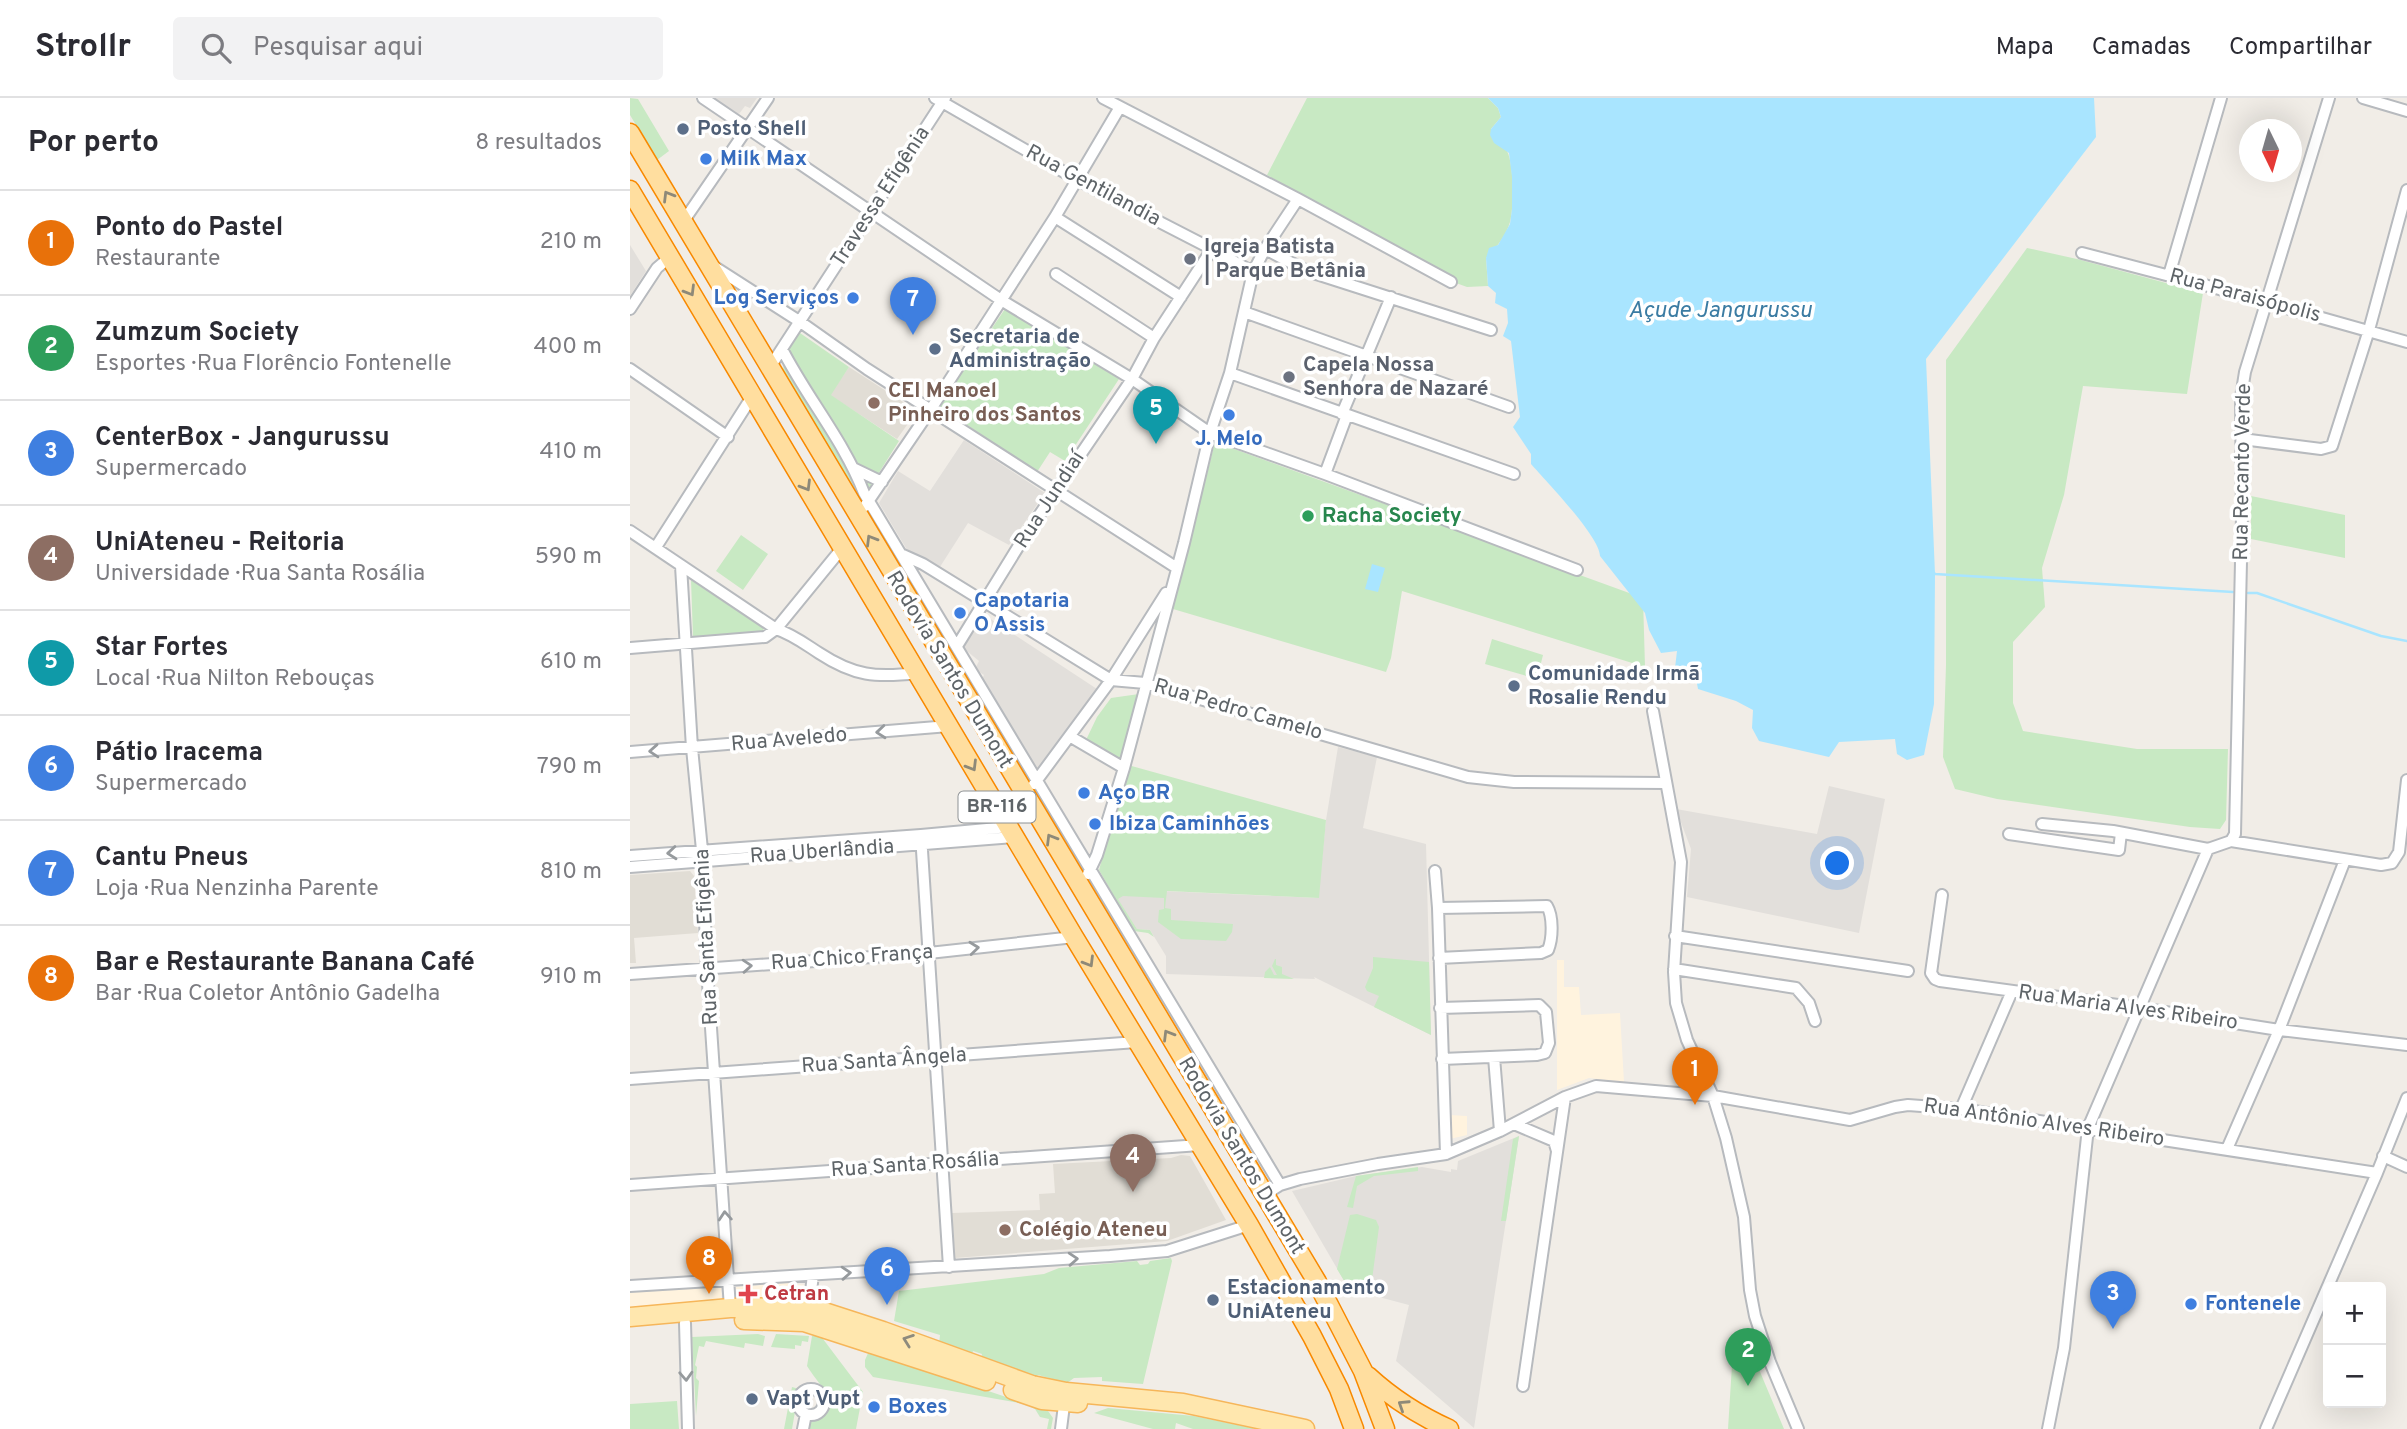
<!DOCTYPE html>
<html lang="pt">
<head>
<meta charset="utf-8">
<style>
  body { margin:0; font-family:Overpass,sans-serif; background:#f2f2f3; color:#2b2b33 }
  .controls { position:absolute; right:21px; bottom:21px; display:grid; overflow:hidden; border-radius:7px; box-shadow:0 7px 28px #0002 }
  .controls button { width:63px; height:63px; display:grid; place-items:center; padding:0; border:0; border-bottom:2px solid #e1e1e2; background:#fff; color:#2b2b33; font:35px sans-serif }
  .compass { position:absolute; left:1609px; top:21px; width:63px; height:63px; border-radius:50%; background:#fff; box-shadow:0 7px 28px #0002; rotate:175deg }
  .you { position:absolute; left:1208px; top:766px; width:24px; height:24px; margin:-18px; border:5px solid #fff; border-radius:50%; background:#1a73e8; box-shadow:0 0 0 10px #1a73e833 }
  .badge { display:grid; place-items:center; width:46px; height:46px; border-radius:50%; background:#ea580c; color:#fff; font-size:23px; font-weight:700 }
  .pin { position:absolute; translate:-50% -58px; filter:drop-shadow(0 2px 4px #0008) }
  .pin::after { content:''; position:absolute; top:37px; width:24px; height:21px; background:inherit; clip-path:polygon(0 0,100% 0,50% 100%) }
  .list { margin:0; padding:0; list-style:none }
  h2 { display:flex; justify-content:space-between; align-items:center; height:91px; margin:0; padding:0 28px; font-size:30px }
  h2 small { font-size:23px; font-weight:400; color:#7c7c81 }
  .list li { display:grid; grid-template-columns:46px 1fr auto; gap:21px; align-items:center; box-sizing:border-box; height:105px; padding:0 28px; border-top:2px solid #e1e1e2 }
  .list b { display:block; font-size:26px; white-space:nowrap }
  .list p { margin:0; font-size:23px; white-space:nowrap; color:#7c7c81 }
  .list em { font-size:23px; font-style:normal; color:#7c7c81 }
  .icon { flex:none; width:38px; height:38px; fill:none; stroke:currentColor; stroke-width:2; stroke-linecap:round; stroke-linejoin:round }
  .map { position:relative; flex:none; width:1777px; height:1331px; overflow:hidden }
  header { display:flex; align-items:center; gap:42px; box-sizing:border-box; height:98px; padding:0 35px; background:#fff; border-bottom:2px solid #e1e1e2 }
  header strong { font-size:33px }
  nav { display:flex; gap:38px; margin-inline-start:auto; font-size:24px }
  .search { width:490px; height:63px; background:#f2f2f3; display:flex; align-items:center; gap:18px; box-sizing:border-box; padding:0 24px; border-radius:7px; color:#7c7c81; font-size:26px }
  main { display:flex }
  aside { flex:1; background:#fff }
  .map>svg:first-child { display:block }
  .commercial { fill:#fff3de }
  .industrial { fill:#e2dfdb }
  .education { fill:#e1ddd5 }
  .green { fill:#c8e9c3 }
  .water { fill:#a9e5ff }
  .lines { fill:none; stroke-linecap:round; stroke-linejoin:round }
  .stream { stroke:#a9e5ff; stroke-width:2.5 }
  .minor-casing { stroke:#b7babe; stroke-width:14 }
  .primary-casing { stroke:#f6b65a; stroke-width:21 }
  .trunk-casing { stroke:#f88900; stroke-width:21 }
  .minor { stroke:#fff; stroke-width:10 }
  .primary { stroke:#ffe7ae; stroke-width:18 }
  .trunk { stroke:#ffde9f; stroke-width:18 }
  .oneway { stroke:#8e8978 }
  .oneway2 { stroke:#969a9d }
  .oneway3 { stroke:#8e8b7d }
  .service-dot { fill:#5c6f8a; stroke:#fff; stroke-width:2.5 }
  .shop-dot { fill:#3f7fe0; stroke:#fff; stroke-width:2.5 }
  .worship-dot { fill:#6b7280; stroke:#fff; stroke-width:2.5 }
  .education-dot { fill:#8d6e63; stroke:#fff; stroke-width:2.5 }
  .leisure-dot { fill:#2e9e5b; stroke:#fff; stroke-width:2.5 }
  .health-dot { fill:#e0444e; stroke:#fff; stroke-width:2.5 }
  .labels { text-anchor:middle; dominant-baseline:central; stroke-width:7; stroke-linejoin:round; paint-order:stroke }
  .shield { fill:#fff; stroke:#8e9295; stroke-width:2 }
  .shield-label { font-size:19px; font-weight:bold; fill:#5e6468 }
  .service-label { font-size:21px; font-weight:bold; fill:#4e5e75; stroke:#fff; text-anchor:start }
  .shop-label { font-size:21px; font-weight:bold; fill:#366cbe; stroke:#fff; text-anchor:start }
  .street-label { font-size:21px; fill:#5e6468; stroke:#fff }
  .worship-label { font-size:21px; font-weight:bold; fill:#5b616d; stroke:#fff; text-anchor:start }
  .education-label { font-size:21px; font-weight:bold; fill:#785e54; stroke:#fff; text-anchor:start }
  .leisure-label { font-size:21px; font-weight:bold; fill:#27864d; stroke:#fff; text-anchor:start }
  .health-label { font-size:21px; font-weight:bold; fill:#be3a42; stroke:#fff; text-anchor:start }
  .water-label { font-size:23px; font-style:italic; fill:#3b7ca3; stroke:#fff }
</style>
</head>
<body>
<header>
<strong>Strollr</strong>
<div class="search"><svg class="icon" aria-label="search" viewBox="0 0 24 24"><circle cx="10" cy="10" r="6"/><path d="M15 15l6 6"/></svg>Pesquisar aqui</div>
<nav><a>Mapa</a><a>Camadas</a><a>Compartilhar</a></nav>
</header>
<main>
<aside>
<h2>Por perto<small>8 resultados</small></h2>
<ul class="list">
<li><span class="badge" style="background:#e8710a">1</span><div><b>Ponto do Pastel</b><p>Restaurante</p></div><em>210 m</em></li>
<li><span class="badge" style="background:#2e9e5b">2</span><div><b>Zumzum Society</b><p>Esportes · Rua Florêncio Fontenelle</p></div><em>400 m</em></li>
<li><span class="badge" style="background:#3f7fe0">3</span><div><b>CenterBox - Jangurussu</b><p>Supermercado</p></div><em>410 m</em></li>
<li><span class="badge" style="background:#8d6e63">4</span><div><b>UniAteneu - Reitoria</b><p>Universidade · Rua Santa Rosália</p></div><em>590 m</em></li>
<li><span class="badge" style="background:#0f9aa8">5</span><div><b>Star Fortes</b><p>Local · Rua Nilton Rebouças</p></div><em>610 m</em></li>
<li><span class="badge" style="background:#3f7fe0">6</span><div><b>Pátio Iracema</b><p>Supermercado</p></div><em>790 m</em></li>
<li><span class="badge" style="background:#3f7fe0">7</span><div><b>Cantu Pneus</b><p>Loja · Rua Nenzinha Parente</p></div><em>810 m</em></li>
<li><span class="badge" style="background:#e8710a">8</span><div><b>Bar e Restaurante Banana Café</b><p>Bar · Rua Coletor Antônio Gadelha</p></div><em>910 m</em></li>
</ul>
</aside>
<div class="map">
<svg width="1777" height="1331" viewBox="0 0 1777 1331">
  <rect width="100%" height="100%" fill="#f1ede7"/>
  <path class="commercial" d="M927 862H934V889H949L951 917 990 915 994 984 959 980 927 992Z
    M819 1017 837 1018V1037L820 1041Z
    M159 1185 175 1187 173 1201 108 1203 106 1189Z
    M91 1188 92 1205 0 1212V1194Z"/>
  <path class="industrial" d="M85 0H127L120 10 115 8 109 16Z
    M0 147 16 173 0 198Z
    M334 342 415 395 379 447 338 425 308 472 276 450 249 405 268 373 300 393Z
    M353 516 467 591 417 666 407 674 352 581 354 577 345 571 349 563 332 549Z
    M708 649 747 659 733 730 796 746 801 937 684 879 685 881 536 876V858L520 832 507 831 483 794 488 791 688 800 696 722Z
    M1199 688 1255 701 1229 835 1057 799 1061 751 1046 711 1187 736Z
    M889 1038 844 1330 766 1263 779 1207 719 1191 662 1093 726 1078 792 1069 821 1074V1071L827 1072 828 1063Z"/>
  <path class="education" d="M219 269 287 313 267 341 200 297Z
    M60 773 64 778 68 835 4 840 6 865H0V777Z
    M551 1057 560 1058 596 1122 537 1143 325 1160 322 1115 410 1112 409 1096 425 1095 423 1066 541 1060Z"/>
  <path class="green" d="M0 0 8 1 39 53 27 62 0 17Z
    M677 0H858L868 10 871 19 861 31C866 38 873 45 877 53 884 66 884 109 880 124 876 138 866 150 856 160L858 188 837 189 826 185 637 77Z
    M1397 150 1447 161 1573 195 1557 296 1453 288 1434 397 1412 470 1415 509 1383 544V605L1393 633 1507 651H1598L1596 722 1590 731 1560 729 1367 701 1325 691 1313 659 1316 567V262Z
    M375 211 489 281 435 363 420 354 407 374 309 308Z
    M170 235 219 269 201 297 269 343 233 400 228 401 153 274C154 257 158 246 170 235Z
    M585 344 1013 500 1015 569 772 493 761 560 756 574 543 511Z
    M1621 398 1715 417V460L1621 441Z
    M111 437 138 456 113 492 86 473Z
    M61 482 133 530 134 533 63 539Z
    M862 541 913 557 907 581 855 566Z
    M509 596 490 663 456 642 467 619 481 600Z
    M498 667 696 722 689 800 537 793 535 810 541 811V822L603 826 602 834 596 843 551 841 528 824 529 812 534 811V800L493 798 488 801 507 831 520 832 524 839 518 835 504 833 469 772Z
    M743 859 799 864 801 937 744 909 749 898 737 893 735 889 743 870Z
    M645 861H646V867L652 869V876L664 881 634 880 635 874 640 869 644 877H647L642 868Z
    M889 1038 876 1123H871L883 1041Z
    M788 1069V1073L744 1078 727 1088 723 1110 717 1109 726 1078Z
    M727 1116 746 1122 749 1129 740 1197 719 1191 707 1171 720 1117Z
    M541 1160 542 1163 513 1286 472 1283V1279L444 1280 437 1285 408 1277 404 1280 351 1261 352 1256 343 1253 341 1258 309 1246 310 1237 264 1223 269 1193 414 1176 429 1170 507 1163 510 1167 518 1166 520 1163Z
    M128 1236 135 1238 133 1248 115 1245 114 1250 76 1243 74 1249 69 1248 65 1267 67 1269 66 1280 69 1283 66 1318 62 1239Z
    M146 1236 179 1238 178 1244 172 1243 171 1248 165 1247V1251L141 1249Z
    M190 1237 233 1294 226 1331H177L178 1326C215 1306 191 1291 177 1268L182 1238Z
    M239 1253 418 1313 423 1320 421 1331H417L419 1321 410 1319 405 1311 395 1306 243 1279 235 1269V1262Z
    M1102 1267 1128 1269 1154 1331H1098Z
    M162 1289 169 1291 162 1331H154Z
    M47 1303 49 1331H0V1306Z
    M478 1310 564 1318 627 1331H563L546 1325 545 1331H523L464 1315Z"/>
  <path class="water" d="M858 0H1464L1466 39 1296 261 1305 476 1304 606 1294 657 1277 662 1267 656 1265 641 1209 644 1199 659 1129 643 1122 630 1123 612 1106 603 1068 591 1066 580 1045 570 1047 553 1031 555 1019 532 1015 515 970 458C970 439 916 383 901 366V356L883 329 890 319 881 243 873 238 878 225 877 211 865 205 866 195 858 188 856 160 859 150 868 147 880 126 882 111V79L879 55 864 45 860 37 861 31 871 19 868 10Z
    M742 466 755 470 748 494 735 491Z"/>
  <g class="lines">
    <path class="stream" d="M1303 474 1305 476 1603 494
      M1618 495H1627L1751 538 1777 543"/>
    <g class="minor-casing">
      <path id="minor" d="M73 0 371 202 502 281 580 335 695 376 947 472
        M305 0 446 81 582 151 623 174
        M473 0 668 101 821 184
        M1733 0 1777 13
        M425 119 551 199
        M53 124 138 0
        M635 151 677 173 861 232
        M1452 155 1582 189 1777 244
        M83 168 169 223 237 271 547 470
        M426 176 524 240
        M1539 177 1591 0
        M0 211 27 170 40 159
        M614 214 879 309
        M152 251C177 300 214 343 234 395L650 1087
        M140 269 315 0
        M0 271 98 339
        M600 275 884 376
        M712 316 761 199
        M1612 341 1691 351 1702 348 1739 232 1777 92
        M223 370 252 384
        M695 376 717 317
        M235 408 301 311 425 119 490 9
        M0 433 146 531C162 536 175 546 189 555 224 578 246 580 287 575
        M26 449 123 297
        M273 457 293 466 481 582 515 585 838 679 884 684 1036 685
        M51 468 62 650 72 752 77 871 100 1210
        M327 548 393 441 502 281 524 240 582 151
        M0 550 135 539 146 531 213 449
        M1023 613 1051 764 1044 874 1046 905 1057 942 1083 998 1096 1040 1114 1119 1120 1192 1125 1218 1140 1264 1168 1331
        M441 639 494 670
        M0 654 319 628
        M404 686 481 582 536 495
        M1412 726 1483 733 1578 751 1601 743 1605 736 1612 418 1611 299 1615 274 1699 0
        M1379 736 1489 752 1491 735
        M291 737 319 1169
        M1601 743 1751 767 1762 765 1769 754 1777 682
        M0 758 291 737 379 729
        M0 769 384 739
        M805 773 808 810 816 1056
        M458 776 467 757 494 670 554 445 580 335 600 275 623 174 635 151 668 101
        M1312 797 1301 875 1305 881 1310 883 1510 910 1649 932 1777 947
        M808 810 917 808C923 818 923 840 918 852L911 855 809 860
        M1045 838 1278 873
        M1044 871 1166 890 1179 905 1185 923
        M0 876 299 855 444 839
        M810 910 909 907 916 914 919 945 915 955 907 957 812 961
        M864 959 870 1033
        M0 981 507 944
        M1331 1011 1382 893
        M884 1026 924 1043 927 1053
        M1597 1051 1649 932 1715 762
        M1753 1058 1777 1069
        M0 1087 570 1047
        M634 1097 650 1087 670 1081 748 1066 816 1056 870 1033 935 999 966 988 1083 998 1220 1022 1265 1009 1278 1007 1331 1011 1747 1075
        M0 1188 480 1158 537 1153 619 1127
        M179 1209 183 1177
        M55 1225 58 1331
        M893 1288 935 999
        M168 1304a13 13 0 1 1 26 0a13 13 0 1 1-26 0Z
        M173 1331 176 1316
        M431 1331 435 1299
        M1418 1331 1434 1250 1458 1030 1578 751
        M1636 1331 1747 1075 1777 1000"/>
    </g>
    <g class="primary-casing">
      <path id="primary" d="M0 1219 100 1210 179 1209 253 1233 402 1287 436 1294 553 1305 675 1331
        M114 1222 174 1224 356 1283
        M383 1292 412 1302 448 1305"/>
    </g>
    <g class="trunk-casing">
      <path id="trunk" d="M0 35 687 1184 733 1273 755 1331
        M0 92 444 839 619 1127 682 1238 709 1291 724 1331
        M738 1278C763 1301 788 1317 819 1331"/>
    </g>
    <use href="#minor" class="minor"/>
    <use href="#primary" class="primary"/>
    <use href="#trunk" class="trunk"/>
  </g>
  <defs><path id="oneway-chevron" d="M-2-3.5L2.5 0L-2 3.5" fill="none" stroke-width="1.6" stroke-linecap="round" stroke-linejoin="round" transform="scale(1.75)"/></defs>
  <g class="oneway">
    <use href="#oneway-chevron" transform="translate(38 98) rotate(-121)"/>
    <use href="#oneway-chevron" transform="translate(60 193) rotate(59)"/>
    <use href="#oneway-chevron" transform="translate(176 388) rotate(59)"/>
    <use href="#oneway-chevron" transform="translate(241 442) rotate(-121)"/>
    <use href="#oneway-chevron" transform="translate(342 668) rotate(59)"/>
    <use href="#oneway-chevron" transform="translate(421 741) rotate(-121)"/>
    <use href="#oneway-chevron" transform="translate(459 864) rotate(59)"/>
    <use href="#oneway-chevron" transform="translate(538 937) rotate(-121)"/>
    <use href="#oneway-chevron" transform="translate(773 1307) rotate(-147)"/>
  </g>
  <g class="oneway2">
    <use href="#oneway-chevron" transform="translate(251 634) rotate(175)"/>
    <use href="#oneway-chevron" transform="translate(24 653) rotate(176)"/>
    <use href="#oneway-chevron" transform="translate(42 755) rotate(175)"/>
    <use href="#oneway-chevron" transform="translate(344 850) rotate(-6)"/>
    <use href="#oneway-chevron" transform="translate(117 868) rotate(-4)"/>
    <use href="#oneway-chevron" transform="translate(95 1118) rotate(-94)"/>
    <use href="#oneway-chevron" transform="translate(443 1161) rotate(-4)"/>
    <use href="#oneway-chevron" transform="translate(216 1175) rotate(-4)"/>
    <use href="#oneway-chevron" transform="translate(56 1278) rotate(87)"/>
  </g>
  <use class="oneway3" href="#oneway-chevron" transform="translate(278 1242) rotate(-160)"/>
  <g class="service-dot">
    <circle cx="53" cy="31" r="7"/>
    <circle cx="305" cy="251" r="7"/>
    <circle cx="884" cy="588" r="7"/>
    <circle cx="583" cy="1202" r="7"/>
    <circle cx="122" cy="1301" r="7"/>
  </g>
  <g class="shop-dot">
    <circle cx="76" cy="61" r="7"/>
    <circle cx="223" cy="200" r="7"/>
    <circle cx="599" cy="317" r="7"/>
    <circle cx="330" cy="515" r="7"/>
    <circle cx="454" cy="695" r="7"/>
    <circle cx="465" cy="726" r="7"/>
    <circle cx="1561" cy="1206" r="7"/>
    <circle cx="244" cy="1309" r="7"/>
  </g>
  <g class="worship-dot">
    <circle cx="560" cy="161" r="7"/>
    <circle cx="659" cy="279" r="7"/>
  </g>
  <g class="education-dot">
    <circle cx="244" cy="305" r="7"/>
    <circle cx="375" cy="1132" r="7"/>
  </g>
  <circle class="leisure-dot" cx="678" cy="418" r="7"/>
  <path class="health-dot" d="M114.5 1185.5h7v7h7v7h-7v7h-7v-7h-7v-7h7z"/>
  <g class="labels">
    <rect class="shield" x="328.5" y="693.5" width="77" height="31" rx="5"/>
    <g class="shield-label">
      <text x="367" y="709">BR-116</text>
    </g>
    <g class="service-label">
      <text x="67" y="31">Posto Shell</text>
      <text x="319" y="239">Secretaria de<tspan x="319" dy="24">Administração</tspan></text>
      <text x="898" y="576">Comunidade Irmã<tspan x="898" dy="24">Rosalie Rendu</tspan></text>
      <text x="597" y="1190">Estacionamento<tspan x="597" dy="24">UniAteneu</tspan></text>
      <text x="136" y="1301">Vapt Vupt</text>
    </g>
    <g class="shop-label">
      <text x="90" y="61">Milk Max</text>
      <text x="209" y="200" text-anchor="end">Log Serviços</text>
      <text x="599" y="341" text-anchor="middle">J. Melo</text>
      <text x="344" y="503">Capotaria<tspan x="344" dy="24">O Assis</tspan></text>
      <text x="468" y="695">Aço BR</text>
      <text x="479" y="726">Ibiza Caminhões</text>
      <text x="1575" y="1206">Fontenele</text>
      <text x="258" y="1309">Boxes</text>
    </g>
    <g class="street-label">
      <text transform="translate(463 88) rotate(28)">Rua Gentilandia</text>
      <text transform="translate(251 99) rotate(-57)">Travessa Efigênia</text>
      <text transform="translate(1615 198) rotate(15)">Rua Paraisópolis</text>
      <text transform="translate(1613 374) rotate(-89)">Rua Recanto Verde</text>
      <text transform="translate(420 402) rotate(-57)">Rua Jundiaí</text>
      <text transform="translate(319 572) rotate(59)">Rodovia Santos Dumont</text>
      <text transform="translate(608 612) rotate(16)">Rua Pedro Camelo</text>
      <text transform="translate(159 642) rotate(-5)">Rua Aveledo</text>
      <text transform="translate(192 754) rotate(-4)">Rua Uberlândia</text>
      <text transform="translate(77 839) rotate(-93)">Rua Santa Efigênia</text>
      <text transform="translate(222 860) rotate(-4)">Rua Chico França</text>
      <text transform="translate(1498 910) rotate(8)">Rua Maria Alves Ribeiro</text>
      <text transform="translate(254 963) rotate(-4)">Rua Santa Ângela</text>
      <text transform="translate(1414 1025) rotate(8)">Rua Antônio Alves Ribeiro</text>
      <text transform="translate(611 1058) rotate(59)">Rodovia Santos Dumont</text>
      <text transform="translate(285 1067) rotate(-4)">Rua Santa Rosália</text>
    </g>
    <g class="worship-label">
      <text x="574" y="149">Igreja Batista<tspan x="574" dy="24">| Parque Betânia</tspan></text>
      <text x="673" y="267">Capela Nossa<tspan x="673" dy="24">Senhora de Nazaré</tspan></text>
    </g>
    <g class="education-label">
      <text x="258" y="293">CEI Manoel<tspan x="258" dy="24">Pinheiro dos Santos</tspan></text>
      <text x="389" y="1132">Colégio Ateneu</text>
    </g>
    <g class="leisure-label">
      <text x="692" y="418">Racha Society</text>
    </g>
    <g class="health-label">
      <text x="134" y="1196">Cetran</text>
    </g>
    <g class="water-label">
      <text x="1090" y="213">Açude Jangurussu</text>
    </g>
  </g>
</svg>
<div class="controls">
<button>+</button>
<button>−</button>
</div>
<svg class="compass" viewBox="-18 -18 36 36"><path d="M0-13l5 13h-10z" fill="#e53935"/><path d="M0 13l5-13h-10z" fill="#7c7c81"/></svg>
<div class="you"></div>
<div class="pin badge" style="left:1065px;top:1007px;background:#e8710a">1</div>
<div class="pin badge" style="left:1118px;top:1288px;background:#2e9e5b">2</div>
<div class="pin badge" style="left:1483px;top:1231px;background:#3f7fe0">3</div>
<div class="pin badge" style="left:503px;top:1094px;background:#8d6e63">4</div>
<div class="pin badge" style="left:526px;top:346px;background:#0f9aa8">5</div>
<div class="pin badge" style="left:257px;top:1207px;background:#3f7fe0">6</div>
<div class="pin badge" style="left:283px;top:237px;background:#3f7fe0">7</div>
<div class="pin badge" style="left:79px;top:1196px;background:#e8710a">8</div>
</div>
</main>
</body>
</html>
